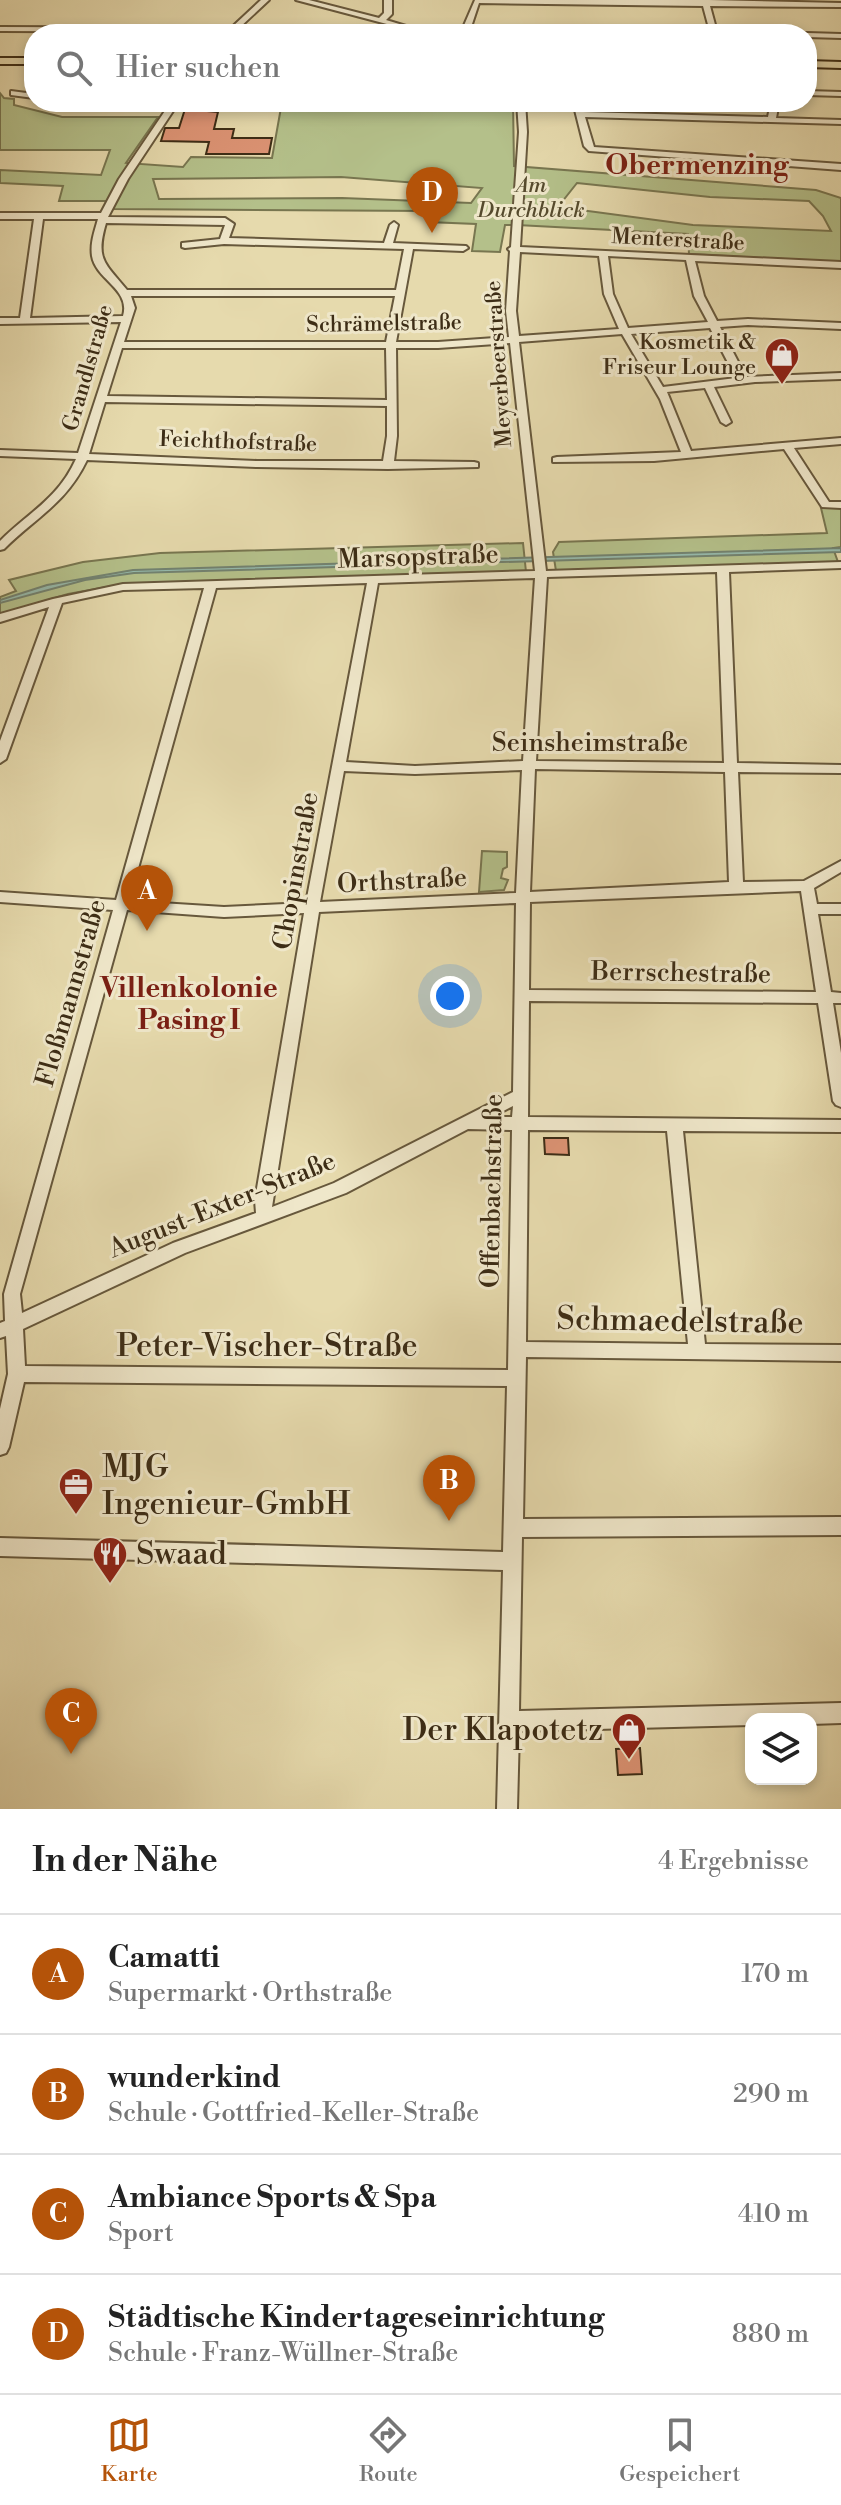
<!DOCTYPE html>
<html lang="de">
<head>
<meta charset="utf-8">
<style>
  body { margin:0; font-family:"Libre Bodoni",serif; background:#f6f6f6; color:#222 }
  .controls { position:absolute; right:24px; bottom:24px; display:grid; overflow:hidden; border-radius:16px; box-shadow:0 4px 12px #0003 }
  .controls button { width:72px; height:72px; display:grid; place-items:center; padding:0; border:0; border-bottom:2px solid #e0e0e0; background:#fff; color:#222; font:40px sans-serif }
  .you { position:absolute; left:450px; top:996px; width:28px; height:28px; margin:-20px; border:6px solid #fff; border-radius:50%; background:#1a73e8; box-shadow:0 0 0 12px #1a73e833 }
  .badge { display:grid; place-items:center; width:52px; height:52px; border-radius:50%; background:#b45309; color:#fff; font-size:26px; font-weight:700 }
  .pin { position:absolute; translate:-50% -66px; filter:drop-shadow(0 2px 4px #0008) }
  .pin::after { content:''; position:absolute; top:42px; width:28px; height:24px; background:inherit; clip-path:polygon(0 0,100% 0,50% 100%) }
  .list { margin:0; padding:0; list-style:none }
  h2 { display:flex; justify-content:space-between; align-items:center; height:104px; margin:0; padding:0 32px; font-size:34px }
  h2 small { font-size:26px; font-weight:400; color:#767676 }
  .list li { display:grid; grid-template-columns:52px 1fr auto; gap:24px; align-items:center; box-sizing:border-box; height:120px; padding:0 32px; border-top:2px solid #e0e0e0 }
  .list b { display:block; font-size:30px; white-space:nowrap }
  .list p { margin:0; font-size:26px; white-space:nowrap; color:#767676 }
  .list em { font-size:26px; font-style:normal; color:#767676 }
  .icon { flex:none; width:44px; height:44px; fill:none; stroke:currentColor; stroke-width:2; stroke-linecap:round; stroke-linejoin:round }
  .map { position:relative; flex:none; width:841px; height:1809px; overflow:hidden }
  .search { position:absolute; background:#fff; box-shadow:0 4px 12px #0003; left:24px; right:24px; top:24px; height:88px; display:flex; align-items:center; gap:20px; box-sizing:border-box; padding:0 28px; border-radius:32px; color:#767676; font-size:30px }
  .sheet { height:584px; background:#fff }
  nav { display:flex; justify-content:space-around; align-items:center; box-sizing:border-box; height:112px; border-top:2px solid #e0e0e0; background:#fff; font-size:22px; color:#767676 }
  nav a { display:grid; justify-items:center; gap:4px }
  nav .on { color:#b45309 }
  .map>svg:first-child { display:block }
  .green { fill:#b4c08a; stroke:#787650; stroke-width:2; fill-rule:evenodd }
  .water { fill:#96baac; stroke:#728270; stroke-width:2 }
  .building { fill:#dc9374; stroke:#3d2d16; stroke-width:2 }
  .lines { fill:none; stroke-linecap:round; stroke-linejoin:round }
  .minor-casing { stroke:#67583c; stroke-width:4 }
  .major-casing { stroke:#3d2d16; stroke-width:4 }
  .minor { fill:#efe7ca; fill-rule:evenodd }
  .major { fill:#e6daad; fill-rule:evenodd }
  .labels { text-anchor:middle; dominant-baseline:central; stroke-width:6; stroke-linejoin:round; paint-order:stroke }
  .far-park-label { font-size:22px; font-style:italic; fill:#554a2d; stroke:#efe7ca }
  .far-street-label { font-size:22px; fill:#3d2d16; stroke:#efe7ca }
  .far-poi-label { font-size:22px; fill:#3d2d16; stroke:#efe7ca; text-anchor:end }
  .street-label { font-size:26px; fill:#3d2d16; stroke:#efe7ca }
  .far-district-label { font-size:28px; font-weight:bold; fill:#7a1f14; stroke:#efe7ca }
  .neighbourhood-label { font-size:28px; font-weight:bold; fill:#7a1f14; stroke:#efe7ca }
  .near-street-label { font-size:32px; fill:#3d2d16; stroke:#efe7ca }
  .near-poi-label { font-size:32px; fill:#3d2d16; stroke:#efe7ca; text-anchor:start }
</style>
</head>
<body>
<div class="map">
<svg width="841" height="1809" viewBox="0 0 841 1809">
  <rect width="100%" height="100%" fill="#e6daad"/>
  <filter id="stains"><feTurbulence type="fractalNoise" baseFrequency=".0025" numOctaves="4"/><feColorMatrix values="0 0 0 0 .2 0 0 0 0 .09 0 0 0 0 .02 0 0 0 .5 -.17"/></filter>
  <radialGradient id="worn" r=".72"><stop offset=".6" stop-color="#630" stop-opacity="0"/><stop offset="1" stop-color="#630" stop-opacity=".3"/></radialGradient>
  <path class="green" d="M0 93 4 98 14 99V105L62 117H158L126 163 183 167 191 157 272 158 282 102H513L514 166 816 190 841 198V262L689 254 688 234 517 225H505L500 252 472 251 476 224 428 222 430 211 113 209 116 201H59L63 186 0 183V170L101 175 110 150H0ZM341 177 482 188 471 203 342 198 159 199 153 179ZM577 183 710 197 809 201 823 216 831 231 693 225 558 207Z
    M821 508H841V547L833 548 838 562 556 571 553 552 559 542 827 533Z
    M523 543 526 572 123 584 68 594 0 614V597L16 591 9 580 83 562 160 553Z
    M482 851 507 852V867L503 869 501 878 508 880 504 890 479 892Z"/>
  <path class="water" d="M841 548V552L134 573 85 580 0 603V600L47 585 133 570Z"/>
  <path class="building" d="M185 109 218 112 214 129H234L232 138H272L269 154H206L209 142 161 141 165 128H179Z
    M544 1138H568L569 1155 545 1154Z
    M640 1748 642 1774 618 1775 616 1749Z"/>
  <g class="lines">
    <g class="minor-casing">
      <path id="minor" d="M261 0H269L239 28 462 30 475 0H709L841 3V7L710 6 717 32H744L748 34 0 31V27L231 28ZM479 3 703 6 710 32 470 30Z
        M296 0H309L379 18 384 13V0H392V14L386 20 406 26 402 28Z
        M807 33 841 34V38L807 37V34H804Z
        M11 91 34 94V98L11 95Z
        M807 91 841 92V96L807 95Z
        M171 102H179L128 179 108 217 225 218 234 224 229 238 384 243 390 225 394 222 398 225 393 243 466 246 468 248 463 251 413 249 396 342H438L509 337 506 311 510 251 508 249 511 247 519 132 517 102H525L527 132 520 247 841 262V268L695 261 704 296 717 321 748 319 841 323V329L748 325 720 327 746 377 841 373V379L755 382 714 387 731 422 726 425 721 422 705 388 667 392 691 451 841 438V444L794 448 829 502H841V508L822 507 784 449 654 461 553 462V458L557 457 681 452 660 399 622 334 519 342 546 571 841 562V568L729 572 737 763 841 765V773L738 772 743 882 804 881 841 861V872L814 888 817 904H841V914H818L831 992 841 993V1003H833L841 1053V1107L836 1105 833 1101 818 1003 529 1001 528 1117 841 1120V1132L683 1131 705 1344 841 1345V1361L526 1357 523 1519 841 1517V1535L522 1537 519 1711 841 1703V1723L811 1724V1719H751V1725L519 1731 517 1809H497L503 1570 0 1556V1538L503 1552 507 1386 24 1382 9 1447 6 1453 0 1455V1409L8 1374 6 1336 0 1338V1323L5 1321 4 1294 113 910 0 902V892L116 900 204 588 123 590 62 603 6 759 0 763V741L49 607 0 622V614L53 599 123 584 535 571 510 343 438 348H396L397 436 394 461 474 462 478 463V467L388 469 257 467 87 460C66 504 36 517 4 549L0 550V541C29 512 58 499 76 459L0 456V450L78 453 121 322 0 324V318H20L34 219H0V213H101L119 179ZM43 219H98C95 230 90 243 92 256 96 280 131 289 123 316L30 318ZM106 223 225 225 220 239 182 243V247L185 248 224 244 404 249 396 290H127C105 263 95 260 106 223ZM520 252 599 256 604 294 619 329 519 336 516 311ZM608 256 686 260 694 296 708 322 628 328 613 294ZM131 296H395L386 342H124L135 308ZM710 328 736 378 663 387 631 334ZM122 348H386L387 400 107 396ZM105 402 387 406V436L383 461H257L89 454ZM717 572 724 763 536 761 547 577ZM535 578 523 761 415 766 346 762 378 583ZM367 583 306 903 224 907 129 901 216 588ZM535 769 725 772 729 882 530 892ZM522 770 516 893 320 902 344 771 415 774ZM801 891 816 992 529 990 530 902ZM516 903 513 1092 334 1183 272 1207 319 912ZM127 910 224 917 304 913 255 1200 256 1213 173 1243 22 1313 20 1294ZM513 1106 512 1117H492ZM468 1129 512 1130 508 1370 25 1366 23 1329 185 1253 346 1193ZM528 1130 667 1131 688 1344 526 1342Z
        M573 102H581L583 112 768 117 771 102H779L776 118 841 120V124L585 117 594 147 841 164V170L589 151 584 146Z"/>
    </g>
    <g class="major-casing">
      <path id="major" d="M0 58H34V64H0Z
        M807 61 841 62V68L807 67Z"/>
    </g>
    <use href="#minor" class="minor"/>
    <use href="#major" class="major"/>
  </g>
  <defs>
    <g id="shop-pin" transform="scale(1.8)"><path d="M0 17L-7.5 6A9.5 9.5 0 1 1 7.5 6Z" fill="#8f2418" stroke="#efe7ca"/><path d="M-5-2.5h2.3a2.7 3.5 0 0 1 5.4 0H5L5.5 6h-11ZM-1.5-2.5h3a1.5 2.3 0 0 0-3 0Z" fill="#fff"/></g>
    <g id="office-pin" transform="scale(1.8)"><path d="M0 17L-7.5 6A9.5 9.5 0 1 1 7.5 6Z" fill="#8f2418" stroke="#efe7ca"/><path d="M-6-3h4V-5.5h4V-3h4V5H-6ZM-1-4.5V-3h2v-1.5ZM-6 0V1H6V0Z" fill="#fff"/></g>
    <g id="restaurant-pin" transform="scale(1.8)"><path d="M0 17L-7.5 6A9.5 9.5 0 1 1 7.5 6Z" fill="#8f2418" stroke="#efe7ca"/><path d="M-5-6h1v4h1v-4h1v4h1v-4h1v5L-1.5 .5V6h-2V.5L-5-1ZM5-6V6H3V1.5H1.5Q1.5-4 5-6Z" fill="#fff"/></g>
  </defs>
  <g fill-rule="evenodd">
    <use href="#shop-pin" x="782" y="355"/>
    <use href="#office-pin" x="76" y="1485"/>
    <use href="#restaurant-pin" x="110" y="1554"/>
    <use href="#shop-pin" x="629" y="1730"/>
  </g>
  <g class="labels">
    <g class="far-park-label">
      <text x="531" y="185">Am<tspan x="531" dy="25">Durchblick</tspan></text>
    </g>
    <g class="far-street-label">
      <text transform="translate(678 240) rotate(3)">Menterstraße</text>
      <text transform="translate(384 324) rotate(-1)">Schrämelstraße</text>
      <text transform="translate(499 364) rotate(-94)">Meyerbeerstraße</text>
      <text transform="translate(88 368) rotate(-74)">Grandlstraße</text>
      <text transform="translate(238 442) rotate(2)">Feichthofstraße</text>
    </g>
    <g class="far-poi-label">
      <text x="756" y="342">Kosmetik &amp;<tspan x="756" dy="25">Friseur Lounge</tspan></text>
    </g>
    <g class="street-label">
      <text transform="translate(418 557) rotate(-2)">Marsopstraße</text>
      <text x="590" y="743">Seinsheimstraße</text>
      <text transform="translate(296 871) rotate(-80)">Chopinstraße</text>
      <text transform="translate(402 881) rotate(-3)">Orthstraße</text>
      <text transform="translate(681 973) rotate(1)">Berrschestraße</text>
      <text transform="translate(71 993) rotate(-74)">Floßmannstraße</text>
      <text transform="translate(492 1191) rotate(-89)">Offenbachstraße</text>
      <text transform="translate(222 1205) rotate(-22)">August-Exter-Straße</text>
    </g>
    <g class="far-district-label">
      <text x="697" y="165">Obermenzing</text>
    </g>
    <g class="neighbourhood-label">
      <text x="189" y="988">Villenkolonie<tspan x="189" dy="32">Pasing I</tspan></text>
    </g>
    <g class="near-street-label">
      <text transform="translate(680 1321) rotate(1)">Schmaedelstraße</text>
      <text x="267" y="1346">Peter-Vischer-Straße</text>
    </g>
    <g class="near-poi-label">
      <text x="102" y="1467">MJG<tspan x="102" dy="37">Ingenieur-GmbH</tspan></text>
      <text x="136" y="1554">Swaad</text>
      <text x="603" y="1730" text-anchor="end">Der Klapotetz</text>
    </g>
  </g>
  <rect width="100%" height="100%" filter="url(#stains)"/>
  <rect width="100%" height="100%" fill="url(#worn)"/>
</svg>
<div class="controls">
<button><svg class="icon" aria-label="layers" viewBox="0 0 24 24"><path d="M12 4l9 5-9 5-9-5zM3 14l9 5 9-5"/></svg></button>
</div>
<div class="you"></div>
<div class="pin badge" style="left:147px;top:931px">A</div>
<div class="pin badge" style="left:449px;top:1521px">B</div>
<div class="pin badge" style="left:71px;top:1754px">C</div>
<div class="pin badge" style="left:432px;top:233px">D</div>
<div class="search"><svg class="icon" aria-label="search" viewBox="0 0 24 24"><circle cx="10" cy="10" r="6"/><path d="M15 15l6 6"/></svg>Hier suchen</div>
</div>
<section class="sheet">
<h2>In der Nähe<small>4 Ergebnisse</small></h2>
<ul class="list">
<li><span class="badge">A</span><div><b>Camatti</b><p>Supermarkt · Orthstraße</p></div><em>170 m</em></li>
<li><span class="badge">B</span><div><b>wunderkind</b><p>Schule · Gottfried-Keller-Straße</p></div><em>290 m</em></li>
<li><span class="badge">C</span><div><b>Ambiance Sports &amp; Spa</b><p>Sport</p></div><em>410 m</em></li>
<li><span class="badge">D</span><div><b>Städtische Kindertageseinrichtung</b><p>Schule · Franz-Wüllner-Straße</p></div><em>880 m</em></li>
</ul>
</section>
<nav>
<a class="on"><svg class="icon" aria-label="map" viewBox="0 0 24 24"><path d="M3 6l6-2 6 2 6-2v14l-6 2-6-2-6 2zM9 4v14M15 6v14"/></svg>Karte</a>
<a><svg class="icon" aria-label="directions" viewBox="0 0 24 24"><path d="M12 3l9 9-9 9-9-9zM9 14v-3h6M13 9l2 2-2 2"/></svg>Route</a>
<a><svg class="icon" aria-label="saved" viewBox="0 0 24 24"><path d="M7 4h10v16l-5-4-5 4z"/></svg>Gespeichert</a>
</nav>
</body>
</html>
